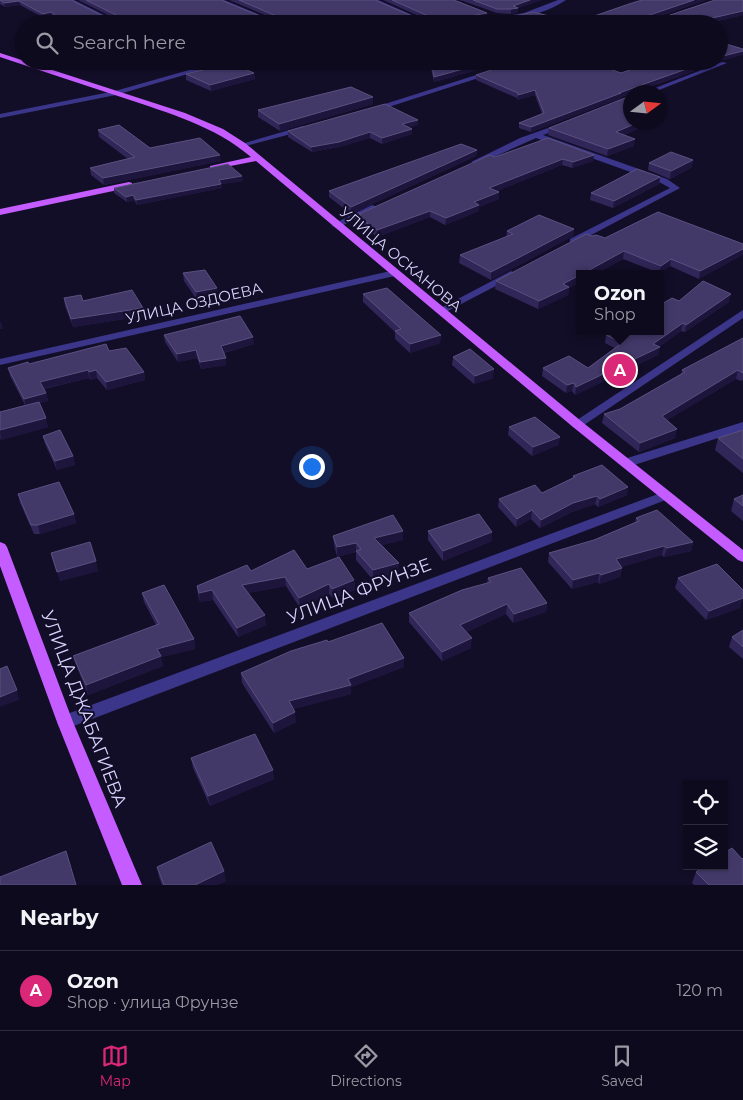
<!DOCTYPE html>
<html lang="en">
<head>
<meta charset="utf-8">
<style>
  body { margin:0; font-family:Montserrat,sans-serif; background:#1c182b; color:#f1f3f6 }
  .controls { position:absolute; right:15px; bottom:15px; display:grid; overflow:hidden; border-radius:0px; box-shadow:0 1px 4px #0004 }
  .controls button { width:45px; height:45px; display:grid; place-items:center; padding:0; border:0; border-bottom:1px solid #2e2b3c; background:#0e0a1e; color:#f1f3f6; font:25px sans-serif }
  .compass { position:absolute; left:623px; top:85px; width:45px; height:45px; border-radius:50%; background:#0e0a1e; box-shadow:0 1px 4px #0004; rotate:75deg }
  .you { position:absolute; left:311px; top:466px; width:18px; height:18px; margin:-12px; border:4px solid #fff; border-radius:50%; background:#1a73e8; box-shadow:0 0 0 8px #1a73e833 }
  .badge { display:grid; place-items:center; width:32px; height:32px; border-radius:50%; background:#db2777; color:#fff; font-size:16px; font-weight:700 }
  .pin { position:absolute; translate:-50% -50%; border:2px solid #fff; box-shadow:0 1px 5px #0006 }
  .popup { position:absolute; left:576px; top:270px; width:88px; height:65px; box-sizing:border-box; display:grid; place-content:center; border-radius:0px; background:#0e0a1e; filter:drop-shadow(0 1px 4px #0005); font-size:16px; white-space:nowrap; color:#9b9aa4 }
  .popup b { font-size:19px; color:#f1f3f6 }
  .popup::after { content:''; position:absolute; left:50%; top:100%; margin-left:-10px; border:10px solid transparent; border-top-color:#0e0a1e }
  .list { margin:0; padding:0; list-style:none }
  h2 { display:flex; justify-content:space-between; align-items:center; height:65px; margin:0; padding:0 20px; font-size:21px }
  h2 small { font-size:16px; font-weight:400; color:#9b9aa4 }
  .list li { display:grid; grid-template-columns:32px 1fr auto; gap:15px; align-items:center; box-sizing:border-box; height:80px; padding:0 20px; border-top:1px solid #2e2b3c }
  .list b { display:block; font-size:19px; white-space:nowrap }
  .list p { margin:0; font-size:16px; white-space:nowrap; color:#9b9aa4 }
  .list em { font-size:16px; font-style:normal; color:#9b9aa4 }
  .icon { flex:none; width:28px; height:28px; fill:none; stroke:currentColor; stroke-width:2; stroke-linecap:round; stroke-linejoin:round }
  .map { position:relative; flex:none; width:743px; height:885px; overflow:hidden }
  .search { position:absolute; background:#0e0a1e; box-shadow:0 1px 4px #0004; left:15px; right:15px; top:15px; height:55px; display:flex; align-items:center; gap:12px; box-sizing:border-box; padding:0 18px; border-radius:28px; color:#9b9aa4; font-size:19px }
  .sheet { height:145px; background:#0e0a1e }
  nav { display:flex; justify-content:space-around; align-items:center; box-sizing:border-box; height:70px; border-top:1px solid #2e2b3c; background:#0e0a1e; font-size:14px; color:#9b9aa4 }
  nav a { display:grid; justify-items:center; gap:2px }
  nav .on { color:#db2777 }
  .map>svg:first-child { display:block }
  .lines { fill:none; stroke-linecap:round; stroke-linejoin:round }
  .minor { fill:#3b368a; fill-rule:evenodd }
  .major { fill:#c45cff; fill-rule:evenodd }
  .wall { fill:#302657 }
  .shaded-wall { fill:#1d153c }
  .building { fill:#423969; stroke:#5a5180 }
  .labels { text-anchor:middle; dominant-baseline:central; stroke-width:4; stroke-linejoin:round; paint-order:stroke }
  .street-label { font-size:15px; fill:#dad5ff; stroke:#130e28 }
  .near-street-label { font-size:18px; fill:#dad5ff; stroke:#130e28 }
</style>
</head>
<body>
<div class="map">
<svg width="743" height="885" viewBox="0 0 743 885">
  <rect width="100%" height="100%" fill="#130e28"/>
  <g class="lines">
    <path class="minor" d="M66 0H74L122 24H114Z
      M216 0H224L282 24H273Z
      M370 0H378L433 24H424Z
      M558 0H566C538 19 492 24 459 24L524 13Z
      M221 61H232L116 95 0 118V114L115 91Z
      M722 62 727 63 654 92H645Z
      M492 70 495 72 494 73 373 112 366 110Z
      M565 122 569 124 568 126 543 135 667 179 680 188 576 243H570V239L670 188 661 183 536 138 478 164 471 162 520 138Z
      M303 126 307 128 306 130 242 147 238 145Z
      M372 205 375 206V210L339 227 336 228 331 225Z
      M395 270 400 273 399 275 0 365V359Z
      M511 271 516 274 515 276 444 313 440 314 435 311Z
      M743 310V318L581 427H573L571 424Z
      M743 422V430L631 466H621L620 463 621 460Z
      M666 491 673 495 671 498 71 727 65 729 59 727 57 722 59 717Z"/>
    <path class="major" d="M0 53 185 113 223 129 245 143 581 421 743 550V562L738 560 573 427 256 161 210 170V166L251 157C215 126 168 113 124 98 82 84 41 71 0 57Z
      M129 182 132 183V187L0 215V209Z
      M0 542 5 544 7 547 73 722 142 885H122L57 722 0 566Z"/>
  </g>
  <path class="wall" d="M0 0H71L113 21H120L78 0H221L272 21H279L229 0H375L423 21H430L383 0H454L487 13V17L466 21 574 23 642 0H706L645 21H652L743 15 705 24H396L394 23 390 24H75L70 20 60 22 52 17 44 18 20 5 5 7 0 4Z
    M458 0H541L518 8V12L511 14 497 13 463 1Z
    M314 61H339L321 65Z
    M430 61H509L434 82 430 64Z
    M699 61H719L709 64Z
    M215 62 247 70 254 73 255 79 211 91 186 80V74L215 67Z
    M694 71 621 97V98L531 132 519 128V123L542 114 535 95 517 100V98L476 80V75L621 73Z
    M373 97V104L280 131 258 117V110Z
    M418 125 409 127 412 129V134L382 144 370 138 339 147 312 152 288 137V131Z
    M647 125 624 135 634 146 607 156 548 135 549 128Z
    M98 130 150 148 221 161 104 185 91 175 90 168 128 159 99 137Z
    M548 138 593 161 572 168 562 165 497 191 499 192V199L479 207V211L445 225 430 217 377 237 358 223V217L359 216V214L495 157Z
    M477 150 476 156 351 214 329 197V191L432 155Z
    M649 163 692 167 670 179 648 170Z
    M660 177 659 184 613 208 590 200 591 193Z
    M243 181 221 184 222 188 137 205 134 200 127 202 114 193V188Z
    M574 229 573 236 491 280 459 263 460 255 506 237 507 231Z
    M592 236 605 238 743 244 699 279 670 266 659 273 623 259 569 288 568 295 538 309 495 289 496 281Z
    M183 273 217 296 197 300 184 281Z
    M363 294 441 335 440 343 410 353 395 339V332L363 302Z
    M64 298 83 301 144 316 73 327 65 306Z
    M679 301 729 302 685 332 681 331 659 347 658 355 575 395 572 391 566 393 542 376 543 368H588L615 348 605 343 606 335Z
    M164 335 254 344 224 353 226 365 201 369 197 358 178 362 165 342Z
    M743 338V380L741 381 736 379 667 420 675 438 639 452 602 423 604 414 620 409 681 374 682 370Z
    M109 351 144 372 145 380 107 390 97 378 90 380 89 378 44 389 46 393 48 401 39 403 48 427 1 440 0 438V412L25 405 10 376 8 368 29 364Z
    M453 357 493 378 474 384 452 365Z
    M509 427 560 437 558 445 532 456 508 435Z
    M743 430V473L715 450 718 438Z
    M43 436 73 456 75 465 57 470 45 444Z
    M573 476 627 495 598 507 595 504 572 512 540 528 531 519 516 527 498 507 499 499 542 493 573 478Z
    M18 494 74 514 76 523 40 534H34L20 503Z
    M743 495V521L731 511 734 499Z
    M636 518 693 542 691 551 664 557 662 555 621 567 622 568 620 577 599 584 598 582 572 589 548 562 549 553 594 540 635 522Z
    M403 531V540L382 545 399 563V572L373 580 356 560V552L337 557 334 545 333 536Z
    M428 531 492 541 443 561 428 540Z
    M51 553 98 571 60 581Z
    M307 569 354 580 355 590 333 598 329 594 300 608 286 586 248 593 266 625 238 637 213 600 200 602 198 595 197 586 251 571Z
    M488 578 547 603 546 612 513 623 506 614 466 632 471 648 442 661 409 622V613L487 583Z
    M678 578 740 608 706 620 675 588Z
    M142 593 194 639 195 649 161 657 163 666 88 695 76 665 73 656 156 625 144 602Z
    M743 630V659L729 647 732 637Z
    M328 642 404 667 351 687V694L293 709 296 722 274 733 242 683 241 673Z
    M191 758 274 779 210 806 193 768Z
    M742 859 743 885H694L692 883 696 872Z
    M157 867 226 881 217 885H162L159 877Z"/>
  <path class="shaded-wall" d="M530 0H541L518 8V12L511 14V9L513 6Z
    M694 0H706L640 22V20L641 18Z
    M19 1 20 5 5 7 4 3Z
    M743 11V15L705 24H686Z
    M51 12 52 17 44 18 43 14Z
    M487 13V17L459 22 457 20 459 18Z
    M70 16V20L60 22 59 18Z
    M394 19V23L390 24H356Z
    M743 51V55L709 64V61H719V57Z
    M321 61H339L321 65Z
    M492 61H509L434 82V77Z
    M695 66 694 71 633 92H630V93L621 97V98L531 132V127L619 93Z
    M254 73 255 79 211 91 210 85Z
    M535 90V95L517 100 518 95Z
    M373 97V104L280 131 279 124Z
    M668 107 667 114 660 116V110Z
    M418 120V125L402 130V124Z
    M639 122H648L647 125 615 139 616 132Z
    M412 129V134L382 144V138Z
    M370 132V138L339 147 312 152 311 147Z
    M635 139 634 146 607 156 608 149Z
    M477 150 476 156 351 214V207Z
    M220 155 221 161 104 185 103 178Z
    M594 155 593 161 572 168 573 162Z
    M563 159 562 165 489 194V188Z
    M693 160 692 167 670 179 671 171Z
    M242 176 243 181 221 184 222 188 137 205 136 200 219 180Z
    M660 177 659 184 613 208 614 201Z
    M499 192V199L479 207V211L445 225 446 218 474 202Z
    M133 195 134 200 127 202 126 197Z
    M430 211V217L377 237V230Z
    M574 229 573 236 491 280V272Z
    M743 249V255L699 279 700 271Z
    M624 251 623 259 595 274H582Z
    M671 259 670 266 659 273 661 266Z
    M580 275V282L569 288 568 295 538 309 539 301 563 284Z
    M217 288V296L197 300 196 292Z
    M731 294 729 302 685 332 686 325Z
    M143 308 144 316 73 327 71 319Z
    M0 322H1L3 329H0Z
    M683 323 681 331 656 349 660 347 658 355 575 395 576 387 653 344Z
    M441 335 440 343 410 353V344Z
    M253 337 254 344 222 353 221 346Z
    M196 350 197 358 178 362 177 354Z
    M226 358V365L201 369 200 362Z
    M494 369 493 378 474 384 475 376Z
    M88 370 89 378 41 389 40 382Z
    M96 370 97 378 90 380 89 372Z
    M738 370 736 379 661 424 662 416Z
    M144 372 145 380 107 390 106 382Z
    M574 383 572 391 566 393 567 385Z
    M46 393 48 401 26 407 24 399Z
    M46 418 48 427 1 440 0 430Z
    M677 429 675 438 639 452 640 443Z
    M560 437 558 445 532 456 533 447Z
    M73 456 75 465 57 470 55 461Z
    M628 487 627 495 598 507 600 499Z
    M597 496 595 504 572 512 540 528 541 520 573 503Z
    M532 510 531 519 516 527 517 519Z
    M74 514 76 523 40 534 38 525Z
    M403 531V540L374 547V538Z
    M492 532V541L443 561V551Z
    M693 542 691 551 664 557 667 548Z
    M356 543V552L337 557V547Z
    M664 546 662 555 615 569 616 559Z
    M96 561 98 571 60 581 57 572Z
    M399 563V572L373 580V570Z
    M622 568 620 577 599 584 601 575Z
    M599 573 598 582 572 589 573 580Z
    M285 577 286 586 243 594 242 585Z
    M354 580 355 590 333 598 332 589Z
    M329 584V594L300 608 299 598Z
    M212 590 213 600 200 602 199 593Z
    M743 598 740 608 706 620 709 611Z
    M547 603 546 612 513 623 514 614Z
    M507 604 506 614 460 635V625Z
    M265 615 266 625 238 637 237 628Z
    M472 638 471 648 442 661V652Z
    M194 639 195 649 161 657 163 666 88 695 86 685 157 649Z
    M404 658V667L351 687V694L289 710V701Z
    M17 690 19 700 0 707V697Z
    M295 712 296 722 274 733 273 723Z
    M273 770 274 779 210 806 208 796Z
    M224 871 226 881 217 885H195Z"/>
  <path class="building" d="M0 0H71L113 21H123L122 18 86 0H221L272 21H282L283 19 239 0H375L423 21H433L435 19 392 0H454L487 13 459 18 457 20 459 21 501 19 534 12 574 23 629 4 642 0H694L641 18 640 20 652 21 715 0H743V11L686 24H409L394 19 356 24H80L70 16 59 18 51 12 43 14 19 1 4 3Z
    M473 0H530L513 6 518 8 511 9H497Z
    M719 42 743 49V51L719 57Z
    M217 61H239L246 67 242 68 254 73 210 85 186 74 219 66 215 62Z
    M431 61H492L434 77Z
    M519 61H587L621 73 656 61H680L695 66 619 93H621L531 127 519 123 544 113 535 90 518 95V93L476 75Z
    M351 87 373 97 279 124 258 110Z
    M630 96V122H639L616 132 635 139 608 149 549 128Z
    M385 104 418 120 402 124 412 129 382 138 370 132 339 142 311 147 288 131Z
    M660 105 668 107 660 110Z
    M119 125 150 148 200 138 220 155 103 178 90 168 135 157 98 130Z
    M548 138 594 155 573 162 563 159 489 188 499 192 474 202 479 205 446 218 430 211 377 230 358 217 361 215 359 214 490 155 495 157Z
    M461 144 477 150 351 207 329 191Z
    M671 152 693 160 671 171 649 163Z
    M228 164 242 176 219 180 221 184 136 200 133 195 126 197 114 188Z
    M637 169 660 177 614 201 591 193Z
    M658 212 743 244V249L700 271 671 259 661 266 624 251 582 274H580V275L563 284 569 287 539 301 496 281 586 234 592 236 596 235 605 238Z
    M539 215 574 229 491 272 460 255 513 234 507 231Z
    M205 270 217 288 196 292 183 273Z
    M703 281 731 294 686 325 683 323 653 344 660 347 576 387 574 383 567 385 543 368 569 356 588 368 622 343 606 335 611 331H660V305L672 298 679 301Z
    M387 288 441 335 410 344 395 331 401 329 363 294Z
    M132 290 143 308 71 319 64 298 81 295 83 301Z
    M240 316 253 337 221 346 226 358 200 362 196 350 177 354 164 335Z
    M743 338V373L738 370 662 416 677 429 640 443 604 414 620 409 685 372 682 370Z
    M106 344 109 351 126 348 144 372 106 382 96 370 89 372 88 370 40 382 46 393 24 399 8 368 28 362 29 364Z
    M470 349 494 369 475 376 453 357Z
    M39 402 46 418 0 430V412Z
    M535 417 560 437 533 447 509 427Z
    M60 430 73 456 55 461 43 436Z
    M743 430V459L718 438Z
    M602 465 628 487 600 499 597 496 573 503 541 520 532 510 517 519 499 499 535 485 542 493 575 477 573 476Z
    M59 482 74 514 38 525H31L18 494Z
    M743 495V506L734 499Z
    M657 510 693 542 667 548 664 546 616 559 622 568 601 575 599 573 573 580 549 553 594 540 639 521 636 518Z
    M479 514 492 532 443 551 428 531Z
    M393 515 403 531 374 538 399 563 373 570 356 551 361 549 356 543 337 547 333 536Z
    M90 542 96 561 57 572 51 553Z
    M294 550 307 569 339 557 354 580 332 589 329 584 299 598 285 577 242 585 265 615 237 628 212 590 199 593 197 586 247 565 251 571Z
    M717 564 743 590V598L709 611 678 578Z
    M521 568 547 603 514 614 507 604 460 625 472 638 442 652 409 613 462 590 491 582 488 578Z
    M164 585 194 639 157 649 161 656 86 685 73 656 159 624 142 593Z
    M382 623 404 658 348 679 351 685 289 701 295 712 273 723 241 673 291 651 327 640 328 642Z
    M743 630V647L732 637Z
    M7 666 17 690 0 697V669Z
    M255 734 273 770 208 796 191 758Z
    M211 842 224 871 195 885H164L157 867Z
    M732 848 742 859 743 858V885H709L696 872 704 866H724V853Z
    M66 851 76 885H0V877Z"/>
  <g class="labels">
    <g class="street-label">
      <text transform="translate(401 259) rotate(40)">УЛИЦА ОСКАНОВА</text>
      <text transform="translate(194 303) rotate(-13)">УЛИЦА ОЗДОЕВА</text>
    </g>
    <g class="near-street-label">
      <text transform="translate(359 591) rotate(-21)">УЛИЦА ФРУНЗЕ</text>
      <text transform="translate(84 709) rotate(69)">УЛИЦА ДЖАБАГИЕВА</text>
    </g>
  </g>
</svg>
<div class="controls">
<button><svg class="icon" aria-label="locate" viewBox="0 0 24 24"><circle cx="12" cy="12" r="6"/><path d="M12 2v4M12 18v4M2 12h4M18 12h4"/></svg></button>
<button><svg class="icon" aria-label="layers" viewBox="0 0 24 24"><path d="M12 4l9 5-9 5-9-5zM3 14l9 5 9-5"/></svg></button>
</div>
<svg class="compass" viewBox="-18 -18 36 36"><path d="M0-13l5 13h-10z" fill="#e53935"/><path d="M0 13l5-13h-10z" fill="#9b9aa4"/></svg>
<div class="you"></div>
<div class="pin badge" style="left:620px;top:370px">A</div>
<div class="popup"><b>Ozon</b>Shop</div>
<div class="search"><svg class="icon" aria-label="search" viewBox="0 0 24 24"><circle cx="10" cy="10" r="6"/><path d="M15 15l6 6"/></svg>Search here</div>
</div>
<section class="sheet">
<h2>Nearby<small></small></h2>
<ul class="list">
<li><span class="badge">A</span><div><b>Ozon</b><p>Shop · улица Фрунзе</p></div><em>120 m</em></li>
</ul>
</section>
<nav>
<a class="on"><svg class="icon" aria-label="map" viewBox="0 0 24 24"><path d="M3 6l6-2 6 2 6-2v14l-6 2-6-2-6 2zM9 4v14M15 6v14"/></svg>Map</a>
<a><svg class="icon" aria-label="directions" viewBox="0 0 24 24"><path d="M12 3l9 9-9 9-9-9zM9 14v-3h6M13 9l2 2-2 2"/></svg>Directions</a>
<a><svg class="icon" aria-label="saved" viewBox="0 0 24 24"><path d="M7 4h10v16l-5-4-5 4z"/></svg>Saved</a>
</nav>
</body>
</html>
